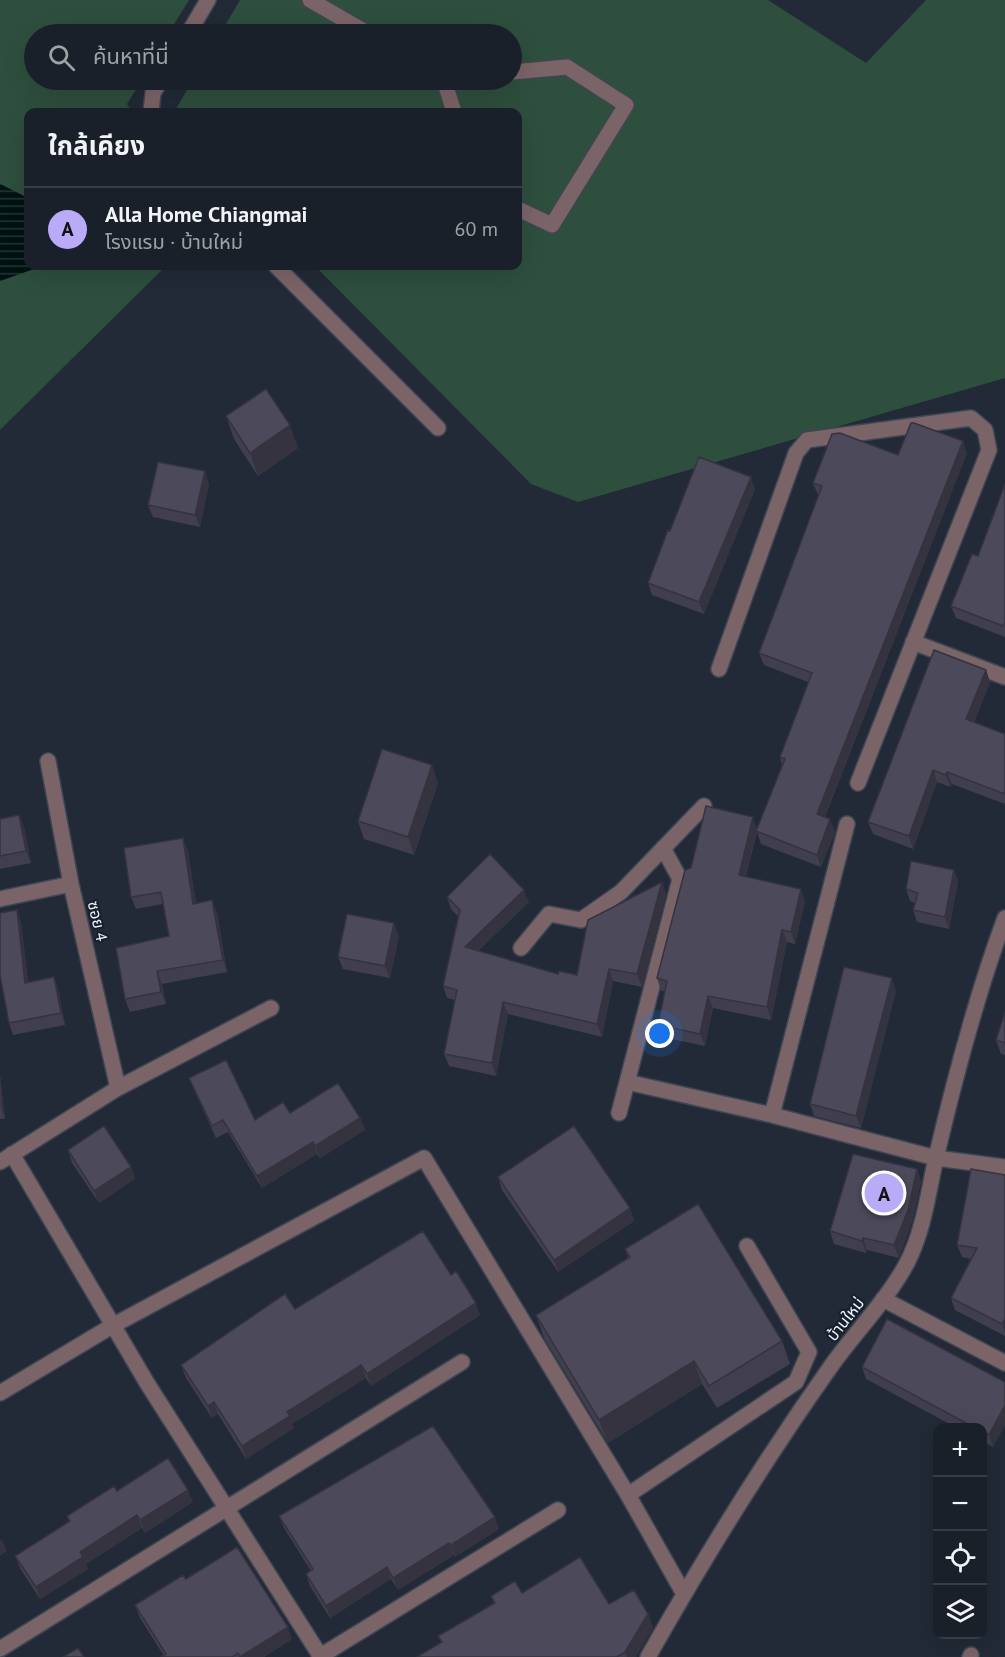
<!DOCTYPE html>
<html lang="th">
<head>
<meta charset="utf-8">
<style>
  body { margin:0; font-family:"PT Sans","Noto Sans Thai",sans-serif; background:#232831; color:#f1f3f6 }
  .controls { position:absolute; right:18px; bottom:18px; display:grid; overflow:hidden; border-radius:12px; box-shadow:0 6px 24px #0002 }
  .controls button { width:54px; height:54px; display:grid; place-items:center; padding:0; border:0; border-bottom:2px solid #383e46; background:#1a2029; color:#f1f3f6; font:30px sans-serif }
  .you { position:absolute; left:660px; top:1034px; width:21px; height:21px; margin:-15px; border:4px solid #fff; border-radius:50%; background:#1a73e8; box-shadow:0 0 0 9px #1a73e833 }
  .badge { display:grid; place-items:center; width:39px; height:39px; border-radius:50%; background:#b9abf7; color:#111; font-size:20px; font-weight:700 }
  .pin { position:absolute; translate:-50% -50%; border:3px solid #fff; box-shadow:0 2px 6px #0006 }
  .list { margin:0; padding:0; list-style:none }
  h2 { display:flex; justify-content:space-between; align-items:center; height:78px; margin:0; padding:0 24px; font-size:26px }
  h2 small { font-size:20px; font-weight:400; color:#9fa3a8 }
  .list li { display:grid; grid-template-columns:39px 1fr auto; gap:18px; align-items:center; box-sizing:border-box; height:84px; padding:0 24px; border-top:2px solid #383e46 }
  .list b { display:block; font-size:22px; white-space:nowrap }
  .list p { margin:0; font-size:20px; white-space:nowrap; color:#9fa3a8 }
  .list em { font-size:20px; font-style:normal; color:#9fa3a8 }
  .icon { flex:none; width:33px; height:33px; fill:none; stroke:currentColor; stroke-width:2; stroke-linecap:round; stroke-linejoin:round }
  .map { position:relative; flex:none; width:1005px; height:1657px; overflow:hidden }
  .search { position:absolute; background:#1a2029; box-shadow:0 6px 24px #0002; left:24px; top:24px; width:498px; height:66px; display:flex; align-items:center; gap:15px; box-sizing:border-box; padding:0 21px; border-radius:33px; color:#9fa3a8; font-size:22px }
  .panel { position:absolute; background:#1a2029; box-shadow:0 6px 24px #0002; left:24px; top:108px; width:498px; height:162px; border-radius:12px }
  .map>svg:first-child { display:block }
  .grass { fill:#2e4f3e }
  .water { fill:url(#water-rules) }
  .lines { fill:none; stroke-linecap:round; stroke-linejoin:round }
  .service-casing { stroke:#3f4653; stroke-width:18 }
  .minor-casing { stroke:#3f4653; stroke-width:18 }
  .service { stroke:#7b6467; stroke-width:15 }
  .minor { stroke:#7b6467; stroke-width:15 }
  .wall { fill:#413f4d }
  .shaded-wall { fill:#35333f }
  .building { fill:#4c495a; stroke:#35333f; stroke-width:1.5 }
  .labels { text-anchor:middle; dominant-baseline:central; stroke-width:4.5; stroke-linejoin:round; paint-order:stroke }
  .street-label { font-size:16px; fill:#f0f5fe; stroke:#19202d }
</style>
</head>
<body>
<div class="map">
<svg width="1005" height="1657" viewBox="0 0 1005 1657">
  <defs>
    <pattern id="water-rules" width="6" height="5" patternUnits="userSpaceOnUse" patternTransform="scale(1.5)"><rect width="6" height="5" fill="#011212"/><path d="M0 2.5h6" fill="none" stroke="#263536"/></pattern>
  </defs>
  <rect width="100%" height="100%" fill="#222a37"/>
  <path class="grass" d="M0 0H189L168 34H34V80H142L127 104 132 112H28V198L0 184Z
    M240 0H768L866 63 926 0H1005V378L578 502 531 484 315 266H518V112H174L193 80H512V34H220Z
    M42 266H166L0 430V281Z"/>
  <path class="water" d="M0 184 28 198V266H42L0 281Z"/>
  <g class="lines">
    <g class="service-casing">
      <path id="service" d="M310 0 369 34
        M188 34 208 0
        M512 72 567 67 626 105 552 225 518 209
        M444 80 454 112
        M151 112 153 93 161 80
        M276 266 438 428"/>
    </g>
    <g class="minor-casing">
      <path id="minor" d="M913 642 1005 677
        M719 669 796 453 807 440 971 418 985 430 989 450 858 783
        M48 761 71 884 118 1088
        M0 899 71 884
        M521 948 549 914 581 920 621 892 704 806
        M627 1082 772 1115 936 1158 1005 1167
        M619 1113 680 879 663 848
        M772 1115 847 824
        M12 1154 147 1383 321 1657
        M0 1162 118 1088 271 1008
        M883 1299 1005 1363
        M0 1393 112 1326 424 1158 628 1495 684 1594
        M628 1495 796 1382 809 1352 747 1246
        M0 1649 462 1362
        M319 1657 558 1510
        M648 1657C704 1558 764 1461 829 1369 854 1333 886 1302 907 1263 924 1230 928 1193 936 1158 955 1077 976 996 1005 918
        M970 1657 971 1655"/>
    </g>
    <use href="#service" class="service"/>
    <use href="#minor" class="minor"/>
  </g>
  <path class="wall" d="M226 416 298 448 258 476 234 439Z
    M967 453 825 817 835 832 821 867 761 844 757 832 746 876 805 901 795 944 787 942 771 1020 713 1008 705 1046 662 1037 658 1025 665 991H661L657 978 691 868 757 829 782 765 780 757 808 682 764 665 759 653 819 495H818L813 483 898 455Z
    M209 484 200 527 153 517 148 505Z
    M1005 484V637L956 618 951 606 978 556Z
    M755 489 704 614 652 595 648 583 670 531Z
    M986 670 990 682 974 722 1005 734V804L952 784 950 787 937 782 913 849 873 834 868 822Z
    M438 783 414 855 364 839 358 821Z
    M19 815 24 827 31 863 0 869V819Z
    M188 851 196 903 217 912 227 972 162 984 166 1004 130 1012 125 999 169 936 163 904 136 909 131 897Z
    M954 870 958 882 949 929 917 922 913 910 915 903 910 901 906 889Z
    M662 882 666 894 642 987 613 981 602 1037 508 1014 496 1076 449 1066 444 1054 455 1000 447 998 443 986 458 916 451 909 447 897 529 902 478 951 558 974 577 975Z
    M17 910 21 923 28 982 54 977 58 989 65 1025 13 1035 9 1023 1 979H0V913Z
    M399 936 390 978 343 969 338 957Z
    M896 991 861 1128 814 1116 810 1104Z
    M1005 1012V1055L1001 1054 996 1040Z
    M0 1075 5 1119H0Z
    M189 1078 255 1120 290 1113 360 1118 365 1130 320 1158 317 1154 262 1188 228 1132 216 1138 194 1090Z
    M68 1150 131 1167 135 1179 99 1203 72 1163Z
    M917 1169 921 1181 912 1222 899 1258 867 1250 866 1253 834 1244 830 1231Z
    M1005 1175V1336L955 1310 951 1298 971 1259 962 1257 957 1245Z
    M498 1177 630 1208 634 1221 558 1272 502 1190Z
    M625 1249 782 1341 790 1364 717 1408 702 1384 608 1443 544 1338 536 1315 628 1258Z
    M451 1275 480 1315 371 1386 366 1378 292 1424 294 1428 246 1459 218 1414 212 1418 186 1378 181 1365 295 1309Z
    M862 1367 1005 1382V1425L993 1447 982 1441V1428H957L866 1379Z
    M117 1491 193 1502 145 1533 142 1528 86 1564 88 1569 40 1599 20 1568 15 1556 69 1522 67 1516Z
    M279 1516 499 1529 455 1557 454 1555 398 1590 391 1579 330 1618 310 1586 306 1574 311 1571 284 1528Z
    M186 1579 292 1639 264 1657H161L164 1656 140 1618 135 1605Z
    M522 1593 609 1604 648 1614 653 1628 636 1657H417L441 1642 438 1636 494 1604 491 1596Z"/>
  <path class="shaded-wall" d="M290 425 298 448 258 476 250 453Z
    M963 441 967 453 821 826 817 814Z
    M205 471 209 484 200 527 195 515Z
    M751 477 755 489 704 614 699 602Z
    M986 670 990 682 971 731 966 719Z
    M432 765 438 783 414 855 408 837Z
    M933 770 937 782 913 849 909 836Z
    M947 772 952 784 950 787 946 775Z
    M19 815 24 827 31 863 26 851Z
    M753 817 757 829 743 887 739 875Z
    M830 819 835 832 821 867 817 855Z
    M183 838 188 851 198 916 193 904Z
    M954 870 958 882 949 929 945 917Z
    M662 882 666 894 642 987 637 974Z
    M801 889 805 901 795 944 791 932Z
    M524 890 529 902 469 959 465 947Z
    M212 900 217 912 227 972 223 960Z
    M17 910 21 923 30 995 25 983Z
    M394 923 399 936 390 978 385 966Z
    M782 930 787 942 771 1020 767 1007Z
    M609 969 613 981 602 1037 597 1024Z
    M157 971 162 984 166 1004 161 992Z
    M54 977 58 989 65 1025 61 1013Z
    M892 978 896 991 861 1128 856 1116Z
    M708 996 713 1008 705 1046 700 1034Z
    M503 1002 508 1014 496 1076 492 1063Z
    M0 1075 5 1119 1 1107Z
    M360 1118 365 1130 320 1158 315 1146Z
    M313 1142 317 1154 262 1188 257 1176Z
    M131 1167 135 1179 99 1203 94 1191Z
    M917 1169 921 1181 912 1222 899 1258 894 1245Z
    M630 1208 634 1221 558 1272 554 1260Z
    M863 1238 867 1250 866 1253 862 1241Z
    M476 1303 480 1315 371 1386 367 1374Z
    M1005 1319V1333L1002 1324Z
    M694 1361 702 1384 608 1443 599 1420Z
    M361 1365 366 1378 292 1424 294 1428 246 1459 242 1446 287 1412Z
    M214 1402 218 1414 212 1418 208 1406Z
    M1005 1405V1425L993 1447 989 1435Z
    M188 1490 193 1502 145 1533 140 1520Z
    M137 1515 142 1528 86 1564 88 1569 40 1599 36 1587 80 1552Z
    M495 1517 499 1529 455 1557 451 1545Z
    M2 1539 7 1551 0 1556V1541Z
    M449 1543 454 1555 398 1590 393 1578Z
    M387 1567 391 1579 330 1618 326 1606Z
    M648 1614 653 1628 636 1657H627L625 1652Z
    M288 1627 292 1639 264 1657H240Z"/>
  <path class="building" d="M266 389 290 425 250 453 226 416Z
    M911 423H914L963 441 817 814 830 819 817 855 756 831 785 759 780 757 812 673 759 653 822 486 813 483 832 434 840 433 898 455Z
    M699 457 751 477 699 602 648 583 668 530 670 531Z
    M158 462 205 471 195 515 148 505Z
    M1005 484V622L1003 626 951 606 972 554 978 556Z
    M934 650 986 670 966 719 1005 734V794L947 772 946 775 933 770 909 836 868 822Z
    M382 749 432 765 408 837 358 821Z
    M706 806 753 817 739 875 801 889 791 932 782 930 767 1007 708 996 700 1034 658 1025 667 981 657 978 685 870 691 868Z
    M19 815 26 851 0 856V819Z
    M183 838 193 904 212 900 223 960 157 971 161 992 125 999 116 948 169 936 161 892 131 897 124 848Z
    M490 854 524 890 465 947 558 974 559 971 577 975 588 920 662 882 637 974 609 969 597 1024 503 1002 492 1063 444 1054 457 990 443 986 460 910 447 897Z
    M911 861 954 870 945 917 913 910 918 893 906 889Z
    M17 910 25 983 54 977 61 1013 9 1023 0 975V913Z
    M347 914 394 923 385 966 338 957Z
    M844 967 892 978 856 1116 810 1104Z
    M1005 1012V1043L996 1040Z
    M226 1060 255 1120 283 1102 290 1113 338 1083 360 1118 315 1146 313 1142 257 1176 223 1120 212 1126 189 1078Z
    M104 1126 131 1167 94 1191 68 1150Z
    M574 1126 630 1208 554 1260 498 1177Z
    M853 1154 917 1169 908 1210 894 1245 863 1238 862 1241 830 1231Z
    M971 1169 1005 1175V1319L1002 1324 951 1298 977 1248 957 1245Z
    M698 1204 782 1341 709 1386 694 1361 599 1420 536 1315 630 1257 625 1249Z
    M423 1231 451 1275 456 1271 476 1303 367 1374 361 1365 287 1412 290 1416 242 1446 214 1402 208 1406 181 1365 285 1294 295 1309Z
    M887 1319 1005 1382V1405L989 1435 982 1431V1428H975L862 1367Z
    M433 1426 495 1517 451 1545 449 1543 393 1578 387 1567 326 1606 306 1574 313 1569 279 1516Z
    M168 1458 188 1490 140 1520 137 1515 80 1552 83 1557 36 1587 15 1556 70 1521 67 1516 114 1486 117 1491Z
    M237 1547 288 1627 240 1657 238 1653 232 1657H161L166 1654 135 1605 183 1575 186 1579Z
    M580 1557 609 1604 634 1590 648 1614 625 1652 617 1657H417L442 1642 438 1636 495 1603 491 1596 515 1581 522 1593Z
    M78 1648 84 1657H63Z"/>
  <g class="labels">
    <g class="street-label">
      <text transform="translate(98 921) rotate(77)">ซอย 4</text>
      <text transform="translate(845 1319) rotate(-52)">บ้านใหม่</text>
    </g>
  </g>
</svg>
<div class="controls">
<button>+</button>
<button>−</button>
<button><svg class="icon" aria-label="locate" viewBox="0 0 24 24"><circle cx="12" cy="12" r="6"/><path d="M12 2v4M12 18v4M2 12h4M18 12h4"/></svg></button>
<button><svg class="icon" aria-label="layers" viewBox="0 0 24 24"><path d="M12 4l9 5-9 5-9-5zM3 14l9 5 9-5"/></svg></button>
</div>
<div class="you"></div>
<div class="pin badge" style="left:884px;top:1193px">A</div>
<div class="search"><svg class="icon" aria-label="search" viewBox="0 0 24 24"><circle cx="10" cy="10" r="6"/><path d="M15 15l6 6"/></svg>ค้นหาที่นี่</div>
<section class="panel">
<h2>ใกล้เคียง<small></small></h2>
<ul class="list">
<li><span class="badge">A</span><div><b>Alla Home Chiangmai</b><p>โรงแรม · บ้านใหม่</p></div><em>60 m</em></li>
</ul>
</section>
</div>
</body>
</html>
